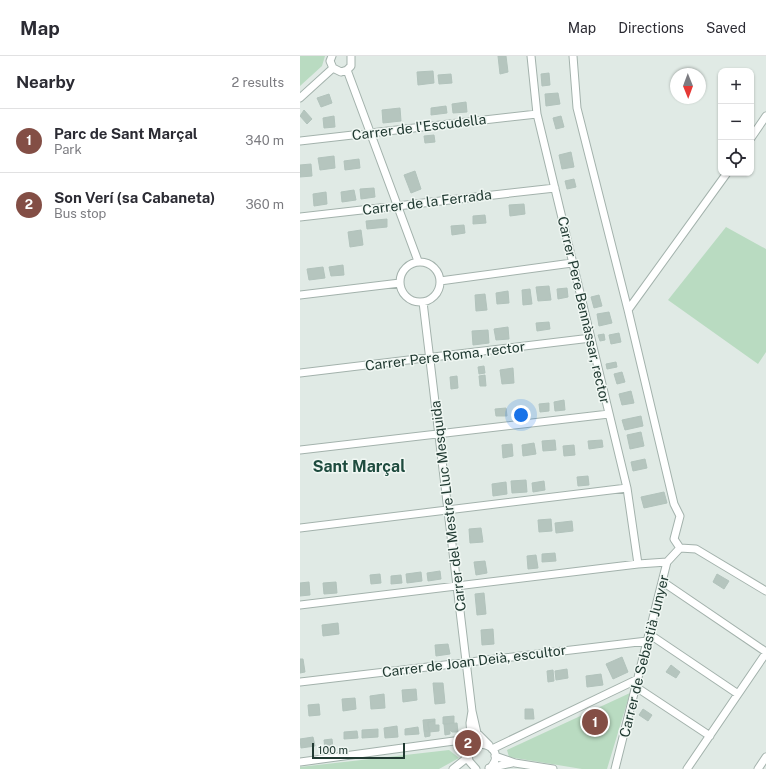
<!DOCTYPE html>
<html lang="en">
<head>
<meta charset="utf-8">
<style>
  body { margin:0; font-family:"Public Sans",sans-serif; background:#f2f2f3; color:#2b2b33 }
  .controls { position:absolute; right:12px; top:12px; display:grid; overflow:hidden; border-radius:8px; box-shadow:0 1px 3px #0004 }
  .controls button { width:36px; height:36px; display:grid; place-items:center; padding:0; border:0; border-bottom:1px solid #e1e1e2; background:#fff; color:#2b2b33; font:20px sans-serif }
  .compass { position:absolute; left:370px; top:12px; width:36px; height:36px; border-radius:50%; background:#fff; box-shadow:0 1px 3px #0004; rotate:179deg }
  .scale { position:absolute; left:12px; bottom:10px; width:93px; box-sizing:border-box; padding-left:4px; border:2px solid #213a32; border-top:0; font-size:11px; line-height:14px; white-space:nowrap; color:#213a32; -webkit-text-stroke:3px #f0f7f3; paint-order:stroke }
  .you { position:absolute; left:221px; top:359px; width:14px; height:14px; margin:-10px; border:3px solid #fff; border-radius:50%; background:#1a73e8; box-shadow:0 0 0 6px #1a73e833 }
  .badge { display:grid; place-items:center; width:26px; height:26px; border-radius:50%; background:#834e45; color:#fff; font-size:13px; font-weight:700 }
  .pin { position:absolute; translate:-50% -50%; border:2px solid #fff; box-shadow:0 1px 4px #0006 }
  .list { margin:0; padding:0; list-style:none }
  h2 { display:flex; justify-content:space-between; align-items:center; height:52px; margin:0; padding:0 16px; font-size:17px }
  h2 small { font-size:13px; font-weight:400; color:#7c7c81 }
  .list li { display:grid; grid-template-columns:26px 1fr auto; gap:12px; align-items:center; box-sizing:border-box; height:64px; padding:0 16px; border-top:1px solid #e1e1e2 }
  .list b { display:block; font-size:15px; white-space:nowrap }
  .list p { margin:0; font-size:13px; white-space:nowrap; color:#7c7c81 }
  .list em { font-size:13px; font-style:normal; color:#7c7c81 }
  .icon { flex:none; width:22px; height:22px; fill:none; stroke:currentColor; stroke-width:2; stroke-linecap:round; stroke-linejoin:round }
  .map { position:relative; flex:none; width:466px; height:713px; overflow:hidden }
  header { display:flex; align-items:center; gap:24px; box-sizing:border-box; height:56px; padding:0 20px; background:#fff; border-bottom:1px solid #e1e1e2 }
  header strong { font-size:19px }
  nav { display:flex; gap:22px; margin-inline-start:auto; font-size:14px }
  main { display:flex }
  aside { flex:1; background:#fff }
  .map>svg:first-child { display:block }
  .green { fill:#b9dbc1 }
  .building { fill:#b5c5be; stroke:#b2c3bc }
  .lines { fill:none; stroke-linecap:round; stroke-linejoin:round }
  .minor-casing { stroke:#a3b2ac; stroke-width:9 }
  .minor { stroke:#fff; stroke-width:7 }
  .labels { text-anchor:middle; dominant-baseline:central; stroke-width:3; stroke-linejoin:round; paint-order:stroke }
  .street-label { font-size:14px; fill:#213a32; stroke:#f0f7f3 }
  .quarter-label { font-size:16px; font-weight:bold; fill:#1e4b3e; stroke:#f0f7f3 }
</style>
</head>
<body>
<header>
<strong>Map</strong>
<nav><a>Map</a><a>Directions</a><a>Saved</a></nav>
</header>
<main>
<aside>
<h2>Nearby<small>2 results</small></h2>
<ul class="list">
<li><span class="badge">1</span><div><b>Parc de Sant Marçal</b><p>Park</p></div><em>340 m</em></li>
<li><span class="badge">2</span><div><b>Son Verí (sa Cabaneta)</b><p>Bus stop</p></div><em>360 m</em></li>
</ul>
</aside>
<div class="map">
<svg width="466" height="713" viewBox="0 0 466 713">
  <rect width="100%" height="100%" fill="#e0eae5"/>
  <path class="green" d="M0 0H25L22 10 0 30Z
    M426 171 466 193V296L458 308 368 244Z
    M330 637 307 713H282L209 701 207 694Z
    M149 694 159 702 139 713H0V711Z"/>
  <path class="building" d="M198 0H206L208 16 200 18Z
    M133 15 134 27 118 29 117 16Z
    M249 17 250 29 242 30 241 18Z
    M151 18 152 27 139 28 138 19Z
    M258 37 260 48 246 50 245 38Z
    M29 38 32 47 21 51 17 42Z
    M166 46 167 56 153 57 152 48Z
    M146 50 147 57 131 59V52Z
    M100 52 101 65 83 67 82 54Z
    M4 54 12 63 7 68 0 60Z
    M34 60 35 71 24 72 23 62Z
    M261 60 264 71 256 73 253 62Z
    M134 79 135 86 125 87 124 80Z
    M271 96 274 111 262 113 259 99Z
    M34 100 35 112 20 114 18 102Z
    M59 103 60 112 45 114 44 105Z
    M11 108 12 120 0 121V109Z
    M115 115 121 133 111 137 104 119Z
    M274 123 276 131 267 133 265 125Z
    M74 132 75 141 61 143 60 133Z
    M54 134 56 144 42 146 41 136Z
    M26 136 27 148 14 150 13 138Z
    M224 148 225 158 210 160 209 149Z
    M185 159 186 167 173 168V160Z
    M87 163V171L67 173 66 165Z
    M164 169 165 177 152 179 151 170Z
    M61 174 63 189 50 191 48 176Z
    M43 209 44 219 31 220 29 211Z
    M23 211 25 222 9 224 7 213Z
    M249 230 251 244 238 245 236 231Z
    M267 232 268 241 258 243 257 233Z
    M230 233 232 248 223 249 222 234Z
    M208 235 209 247 197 248 196 237Z
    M185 238 187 254 176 255 175 239Z
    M299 239 302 250 294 252 291 241Z
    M309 256 312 267 299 270 297 258Z
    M249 266 250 273 237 275 236 267Z
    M208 271 209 283 196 284 194 273Z
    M188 274 189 287 173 289 172 275Z
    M319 277 321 286 311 288 309 279Z
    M304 278 305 284 300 285 298 279Z
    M316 306 317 311 307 313 306 308Z
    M184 310 185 317 179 318 178 311Z
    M213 312 214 327 202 328 200 314Z
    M322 316 325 326 317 328 314 318Z
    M185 319 186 330H180L179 320Z
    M157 320 158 332 151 333 150 321Z
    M331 335 334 347 322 349 319 338Z
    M264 344 265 354 255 355 254 346Z
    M249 347V355L240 356 239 348Z
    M206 352 207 360H196L195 353Z
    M341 360 343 370 325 374 322 364Z
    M341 376 344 390 330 393 327 379Z
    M255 384 256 394 243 395 242 385Z
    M302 384 303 391 289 393 288 385Z
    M234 387 236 398 223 400 222 389Z
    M212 388 213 400 203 402 202 389Z
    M274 389 275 399 264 400 263 390Z
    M345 403 347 412 333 415 331 406Z
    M288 420 289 429 278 430 277 421Z
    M226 424 227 436 212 437 211 425Z
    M244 425 245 434 233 436 232 427Z
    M206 426 207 438 193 440 192 428Z
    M364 436 367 447 344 452 341 441Z
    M251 463 252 475 239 476 238 464Z
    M272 465 273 475 256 477 255 467Z
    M181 472 183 486 170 487 169 473Z
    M255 497 256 505 242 506V498Z
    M236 499 238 512 228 513 227 500Z
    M185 505 187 517 176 519 174 506Z
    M140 515 141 523 128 525 127 517Z
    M121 516 122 525 107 527 106 518Z
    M80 518 81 527 71 528 70 519Z
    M417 518 429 525 424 533 413 526Z
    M101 519 102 527 91 528V520Z
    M9 526 10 539 0 540V527Z
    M36 526 37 537 24 538 23 527Z
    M184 537 186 558 177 559 175 538Z
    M38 567 39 578 23 580 22 569Z
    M193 573 194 588 182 589 181 574Z
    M148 588 150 598 136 600 135 589Z
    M322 601 328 616 313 623 306 608Z
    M0 603H3L5 616 0 617Z
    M371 609 380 616 376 622 366 616Z
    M267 613 268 622 256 624 255 615Z
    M253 614 254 625 248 626 247 615Z
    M301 618 303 629 287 631 286 620Z
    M133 627H143L145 647 135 648Z
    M116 633 117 644 103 646 102 634Z
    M84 638 85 652 71 653 70 640Z
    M55 642 56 653 43 655 42 643Z
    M19 648 20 659 9 660 8 649Z
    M225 653H233L234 663H225Z
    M343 653 352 659 348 665 339 659Z
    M154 660V667L143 668V661Z
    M135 663V665L128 666 129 675H124L123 664Z
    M135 665V669H139V675L129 676 128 666Z
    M157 667 158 676H152L150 674V678L145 679 144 668Z
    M97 670 98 681 85 682 84 672Z
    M118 671 119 678 105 679V673Z
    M78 673V681L62 682V674Z
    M57 675 58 682 44 683V676Z
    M124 675 130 676V680L125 681Z
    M13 681 15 690 1 692 0 683Z
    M32 683 33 692 25 693 24 684Z"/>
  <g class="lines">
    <g class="minor-casing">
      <path id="minor" d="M32 0 30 5 33 12 41 16 47 14 51 10V0
        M231 0 237 58 327 432 338 508
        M273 0 277 52 328 254
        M47 14 118 205
        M0 42 33 12
        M451 82 466 60
        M0 85 237 58
        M0 161 255 132
        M100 226a20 20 0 1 1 40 0a20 20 0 1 1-40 0Z
        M140 225 272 207
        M0 239 100 227
        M123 246 172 655 177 677 189 689
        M0 317 291 282
        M0 394 309 358
        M0 472 327 432
        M380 492 374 483 380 460 374 448 328 254 427 117
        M380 492 396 493 466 535
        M363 526 466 596
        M0 549 338 508 367 506
        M349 578 438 638
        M0 626 347 585
        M336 631 410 680
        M172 692 170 667 172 655
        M192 693 338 623
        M195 700 215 707 253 713
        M0 706 154 685 161 687 169 697
        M189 712 212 707
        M153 713 168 701
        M176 713 169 705C164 676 210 689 191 711
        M315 713 367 506 380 492
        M387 713 466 597
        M458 713 466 701"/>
    </g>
    <use href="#minor" class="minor"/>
  </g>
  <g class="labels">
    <g class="street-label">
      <text transform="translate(119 71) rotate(-7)">Carrer de l'Escudella</text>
      <text transform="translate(127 146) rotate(-7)">Carrer de la Ferrada</text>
      <text transform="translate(284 254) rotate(77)">Carrer Pere Bennàssar, rector</text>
      <text transform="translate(145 300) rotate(-7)">Carrer Pere Roma, rector</text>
      <text transform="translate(148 450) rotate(-97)">Carrer del Mestre Lluc Mesquida</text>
      <text transform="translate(344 600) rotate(-76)">Carrer de Sebastià Junyer</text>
      <text transform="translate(174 605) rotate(-7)">Carrer de Joan Deià, escultor</text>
    </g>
    <g class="quarter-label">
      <text x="59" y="410">Sant Marçal</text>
    </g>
  </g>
</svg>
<div class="controls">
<button>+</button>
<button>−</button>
<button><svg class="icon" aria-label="locate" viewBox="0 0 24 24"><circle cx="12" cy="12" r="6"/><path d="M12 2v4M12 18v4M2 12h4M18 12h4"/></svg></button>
</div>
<svg class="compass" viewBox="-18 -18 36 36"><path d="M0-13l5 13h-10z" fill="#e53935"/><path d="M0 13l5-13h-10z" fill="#7c7c81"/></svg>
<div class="scale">100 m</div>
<div class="you"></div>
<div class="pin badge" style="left:295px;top:666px">1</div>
<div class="pin badge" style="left:168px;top:687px">2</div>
</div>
</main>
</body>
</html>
